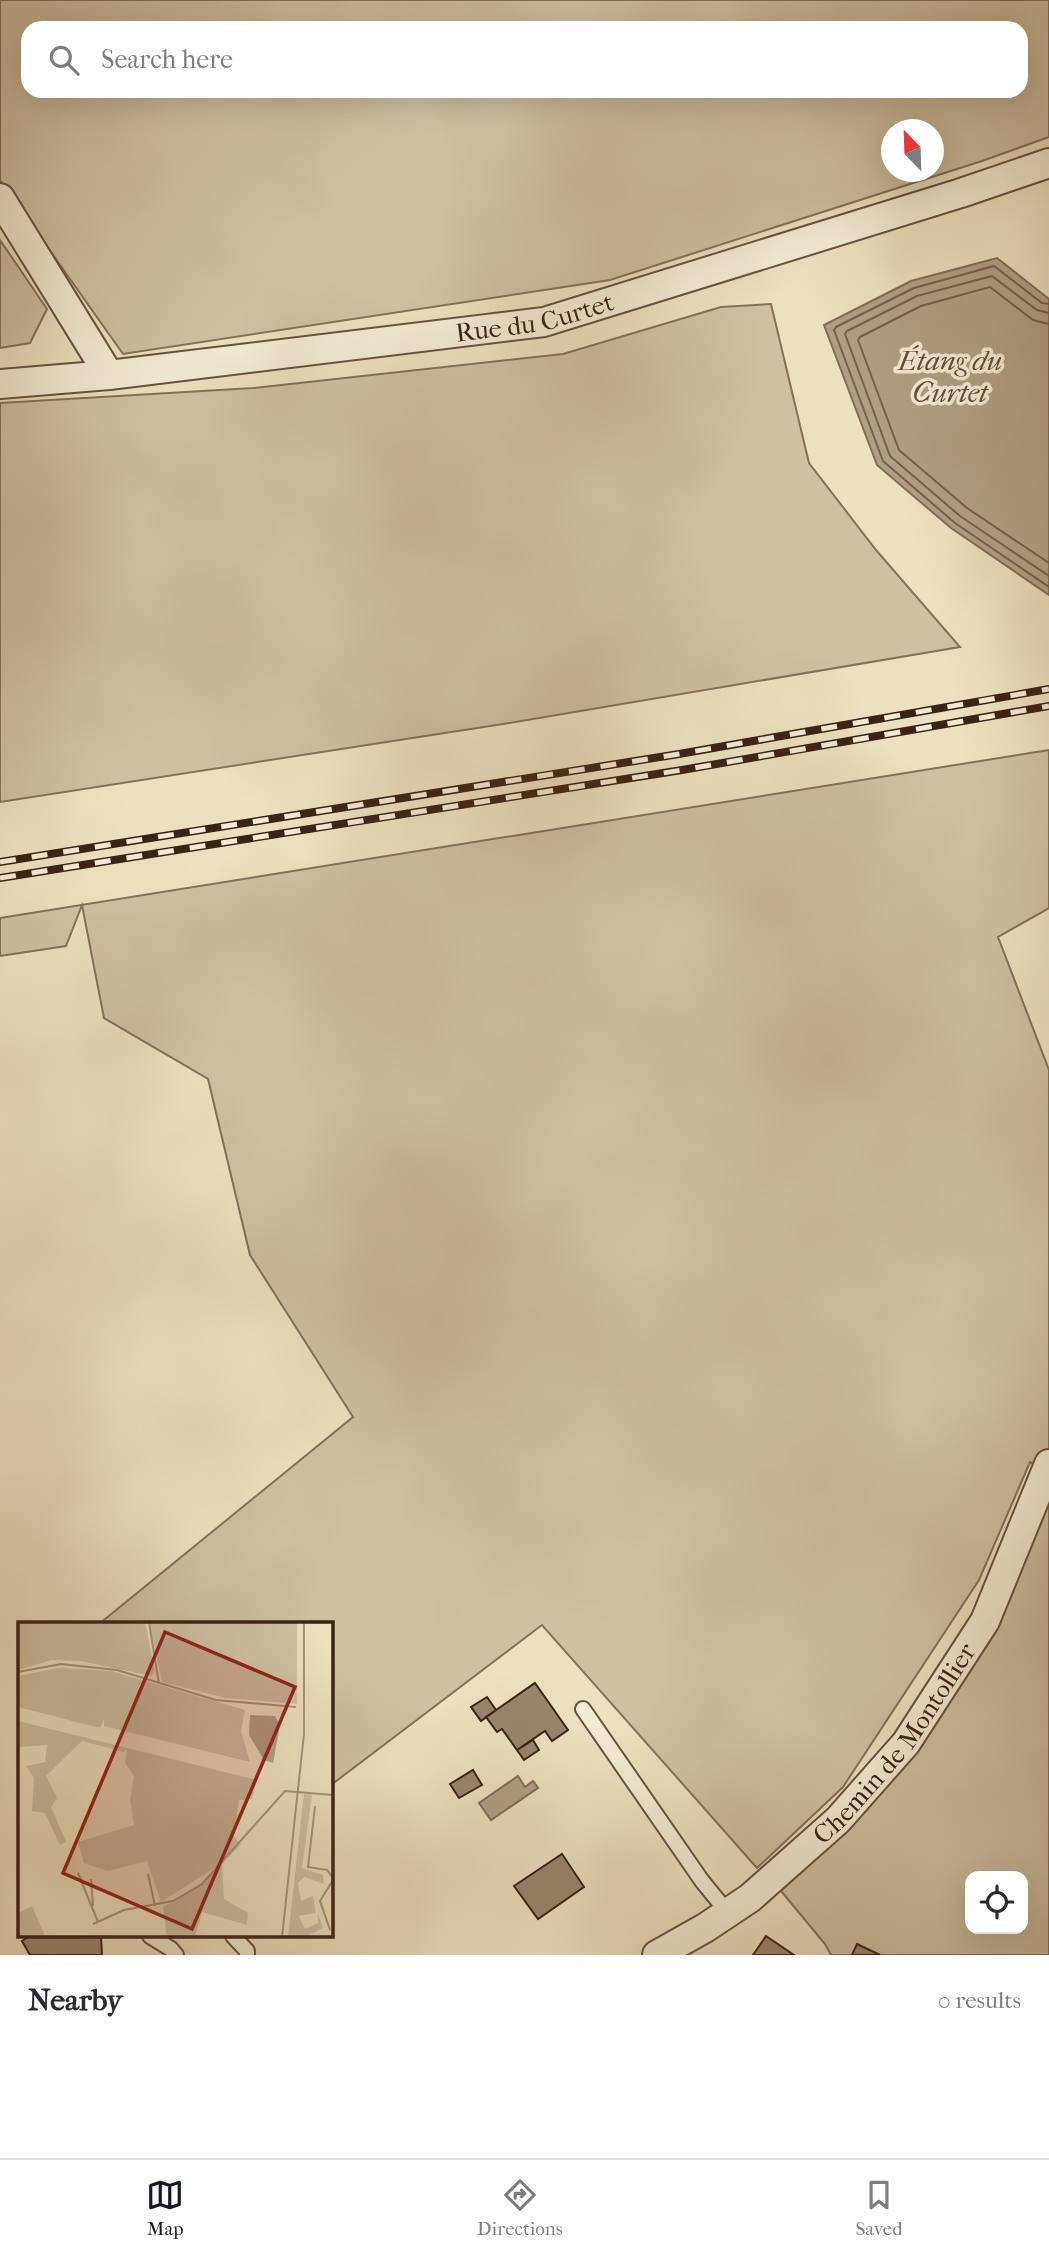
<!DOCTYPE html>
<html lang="en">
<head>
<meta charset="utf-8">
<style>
  body { margin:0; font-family:"IM FELL French Canon",serif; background:#f7f7f7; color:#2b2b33 }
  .controls { position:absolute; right:21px; bottom:21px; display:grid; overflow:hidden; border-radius:14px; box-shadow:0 7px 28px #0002 }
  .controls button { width:63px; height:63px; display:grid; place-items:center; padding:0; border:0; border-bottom:2px solid #e1e1e2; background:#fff; color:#2b2b33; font:35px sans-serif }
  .compass { position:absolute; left:881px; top:119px; width:63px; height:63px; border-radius:50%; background:#fff; box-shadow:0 7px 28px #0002; rotate:337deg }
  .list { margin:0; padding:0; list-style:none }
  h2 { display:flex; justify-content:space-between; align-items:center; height:91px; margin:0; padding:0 28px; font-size:30px }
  h2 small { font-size:23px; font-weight:400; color:#7c7c81 }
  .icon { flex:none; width:38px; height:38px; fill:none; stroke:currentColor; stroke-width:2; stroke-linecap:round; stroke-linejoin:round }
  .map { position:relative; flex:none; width:1049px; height:1955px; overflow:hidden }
  .search { position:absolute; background:#fff; box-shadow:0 7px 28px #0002; left:21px; right:21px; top:21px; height:77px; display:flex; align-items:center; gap:18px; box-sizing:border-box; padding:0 24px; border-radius:21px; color:#7c7c81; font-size:26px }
  .sheet { height:203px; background:#fff }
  nav { display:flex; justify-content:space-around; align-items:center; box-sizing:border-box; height:98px; border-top:2px solid #e1e1e2; background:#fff; font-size:19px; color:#7c7c81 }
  nav a { display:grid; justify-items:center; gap:4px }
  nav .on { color:#111827 }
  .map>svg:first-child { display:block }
  .green { fill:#cdc0a3; stroke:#84715e; stroke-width:2; fill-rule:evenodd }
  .water { fill:#af9f86; stroke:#816d5a; stroke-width:2 }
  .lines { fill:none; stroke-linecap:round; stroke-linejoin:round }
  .shore { stroke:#75604f; stroke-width:2 }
  .building { fill:#97856f; stroke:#3b2218; stroke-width:2 }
  .lane-casing { stroke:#675242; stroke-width:18 }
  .street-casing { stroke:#675242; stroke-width:32 }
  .lane { stroke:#f2ebd5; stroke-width:14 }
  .street { stroke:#f2ebd5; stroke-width:28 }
  .rail-casing { stroke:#3b2218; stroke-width:8 }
  .rail { stroke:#f2ebd5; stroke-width:5; stroke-dasharray:16; stroke-linecap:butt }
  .labels { text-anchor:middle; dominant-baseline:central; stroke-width:7; stroke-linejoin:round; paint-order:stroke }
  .street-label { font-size:26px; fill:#3b2218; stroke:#f2ebd5 }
  .water-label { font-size:28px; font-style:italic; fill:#644e3e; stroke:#f2ebd5 }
  .inset-road { fill:none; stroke:#a5947c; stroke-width:2 }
  .view { fill:#8f2418; fill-opacity:0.15; stroke:#8f2418; stroke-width:3.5 }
  .inset-edge { fill:none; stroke:#3b2218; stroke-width:3.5 }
</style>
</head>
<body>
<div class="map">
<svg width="1049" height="1955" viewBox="0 0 1049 1955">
  <rect width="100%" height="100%" fill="#ebe0bf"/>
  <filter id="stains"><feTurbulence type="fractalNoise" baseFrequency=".00286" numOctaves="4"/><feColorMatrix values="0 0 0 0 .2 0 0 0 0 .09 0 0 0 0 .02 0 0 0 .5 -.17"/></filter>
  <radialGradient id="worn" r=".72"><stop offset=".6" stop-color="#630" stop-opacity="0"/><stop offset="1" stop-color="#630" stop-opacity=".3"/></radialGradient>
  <path class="green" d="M0 0H1049V137L982 161 610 280 123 354 0 180ZM28 28H1021V91H28ZM892 130H934V172H892Z
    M0 240 47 309 30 343 0 348Z
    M771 304 809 463 876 550 960 647 503 724 0 802V403L253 388 563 354 721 307Z
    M1049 750V908L998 937 1049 1070V1955H831L825 1944 781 1891 930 1726 1045 1472 1030 1462 979 1580 843 1787 757 1868 542 1625 331 1785V1624H99L353 1417 250 1255 208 1079 104 1018 82 905 66 946 0 956V918ZM970 1876H1023V1929H970Z"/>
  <path class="water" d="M997 258 1049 299V595L951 528 877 465 824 325 911 281Z
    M518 1776 525 1787 533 1781 538 1788 491 1820 479 1803Z"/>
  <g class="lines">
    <path class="shore" d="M1049 304 1042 303 994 266 914 288 836 327 834 330 883 461 955 523 1049 587
      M1049 313 1037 310 992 276 917 296 847 331 845 334 890 456 960 516 1049 576
      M1049 324 1033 320 990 287 921 306 860 337 858 340 899 450 967 508 1049 563"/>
  </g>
  <path class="building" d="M535 1683 568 1730 552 1741 545 1731 517 1750 502 1729 497 1732 486 1717Z
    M487 1697 496 1710 481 1721 471 1707Z
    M533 1740 539 1750 524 1760 517 1750Z
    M473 1770 482 1785 459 1798 450 1784Z
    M562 1854 584 1887 538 1919 514 1886Z
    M30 1936H101L102 1955H30L22 1941Z
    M766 1936 794 1955H753Z
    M857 1944 880 1955H852Z"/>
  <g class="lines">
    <g class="lane-casing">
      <path id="lane" d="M583 1709 702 1881 728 1913
        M150 1936 171 1949 176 1955
        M233 1936 247 1951V1955"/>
    </g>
    <g class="street-casing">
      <g id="street">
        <path d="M0 198 109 375"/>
        <path id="s1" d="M0 384 109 375 544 322 961 193 1049 163"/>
        <path id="s2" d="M657 1955 705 1928 750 1898 838 1820 906 1743 985 1621 1049 1464"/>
      </g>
    </g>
    <use href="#lane" class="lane"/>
    <use href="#street" class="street"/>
    <g class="rail-casing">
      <path id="rail" d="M0 862 679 754 1049 689
        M0 878 682 770 1049 706"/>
    </g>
    <use href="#rail" class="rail"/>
  </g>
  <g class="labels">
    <g class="street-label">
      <text stroke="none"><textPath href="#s1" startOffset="539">Rue du Curtet</textPath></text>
      <text stroke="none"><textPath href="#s2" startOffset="322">Chemin de Montollier</textPath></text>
    </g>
    <g class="water-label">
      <text x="950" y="360">Étang du<tspan x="950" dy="32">Curtet</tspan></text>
    </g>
  </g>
  <g transform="translate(18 1622)">
    <rect width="315" height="315" fill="#ebe0bf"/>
    <path d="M0 0H127L137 50 133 54 63 39 34 38 0 48ZM131 0H279V82L208 76 144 60ZM40 46 93 49 227 88 223 109 232 140 86 104V97L82 106 0 85V54ZM0 99 239 158 234 177 221 178 216 215 223 222 204 242 206 277 230 291 229 303 184 290 177 315H149L145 285 185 262 198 245 143 280 129 239 90 249 66 241 60 220 116 203 112 178 116 154 107 141 109 127 106 130 64 119 28 154 39 176 33 185 48 220 42 223 27 191 14 189 16 156 8 144 27 140 29 123 0 125ZM286 171 294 173 284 246 305 253 306 262 286 255 280 261 283 279 295 274 297 286V291L281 294 287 307 300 301V292L305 306 287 315H270ZM14 284 27 314 0 315V291Z" fill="#cdc0a3"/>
    <path d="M232 93 257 94 262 103 255 141 246 138 231 113Z" fill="#af9f86"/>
    <path class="inset-road" d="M131 0 141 62M0 50 43 42 99 48 198 78 278 85M297 184 290 245 309 248 315 256M60 251 80 300M130 252 137 284M73 257 75 284M75 302 106 288 155 279 184 262 267 169 315 173M312 308 302 279 315 258M264 315 286 112V0"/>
    <path class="view" d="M147 10 277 65 174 307 45 251Z"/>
    <rect width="315" height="315" class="inset-edge"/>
  </g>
  <rect width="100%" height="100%" filter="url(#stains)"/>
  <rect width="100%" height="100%" fill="url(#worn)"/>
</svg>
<div class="controls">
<button><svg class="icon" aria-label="locate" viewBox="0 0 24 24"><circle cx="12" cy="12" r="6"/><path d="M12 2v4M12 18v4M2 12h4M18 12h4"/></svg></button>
</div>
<svg class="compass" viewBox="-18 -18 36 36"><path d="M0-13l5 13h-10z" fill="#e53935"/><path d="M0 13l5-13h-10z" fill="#7c7c81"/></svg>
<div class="search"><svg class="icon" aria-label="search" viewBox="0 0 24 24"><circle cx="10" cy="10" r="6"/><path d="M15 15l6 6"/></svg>Search here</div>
</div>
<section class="sheet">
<h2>Nearby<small>0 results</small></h2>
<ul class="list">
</ul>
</section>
<nav>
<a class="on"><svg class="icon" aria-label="map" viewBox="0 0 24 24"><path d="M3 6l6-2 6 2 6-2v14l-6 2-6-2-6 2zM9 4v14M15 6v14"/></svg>Map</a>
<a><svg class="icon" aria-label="directions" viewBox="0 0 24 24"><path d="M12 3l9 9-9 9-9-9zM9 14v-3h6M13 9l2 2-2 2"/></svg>Directions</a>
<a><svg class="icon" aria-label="saved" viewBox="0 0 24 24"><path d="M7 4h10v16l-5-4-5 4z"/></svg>Saved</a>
</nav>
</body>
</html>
